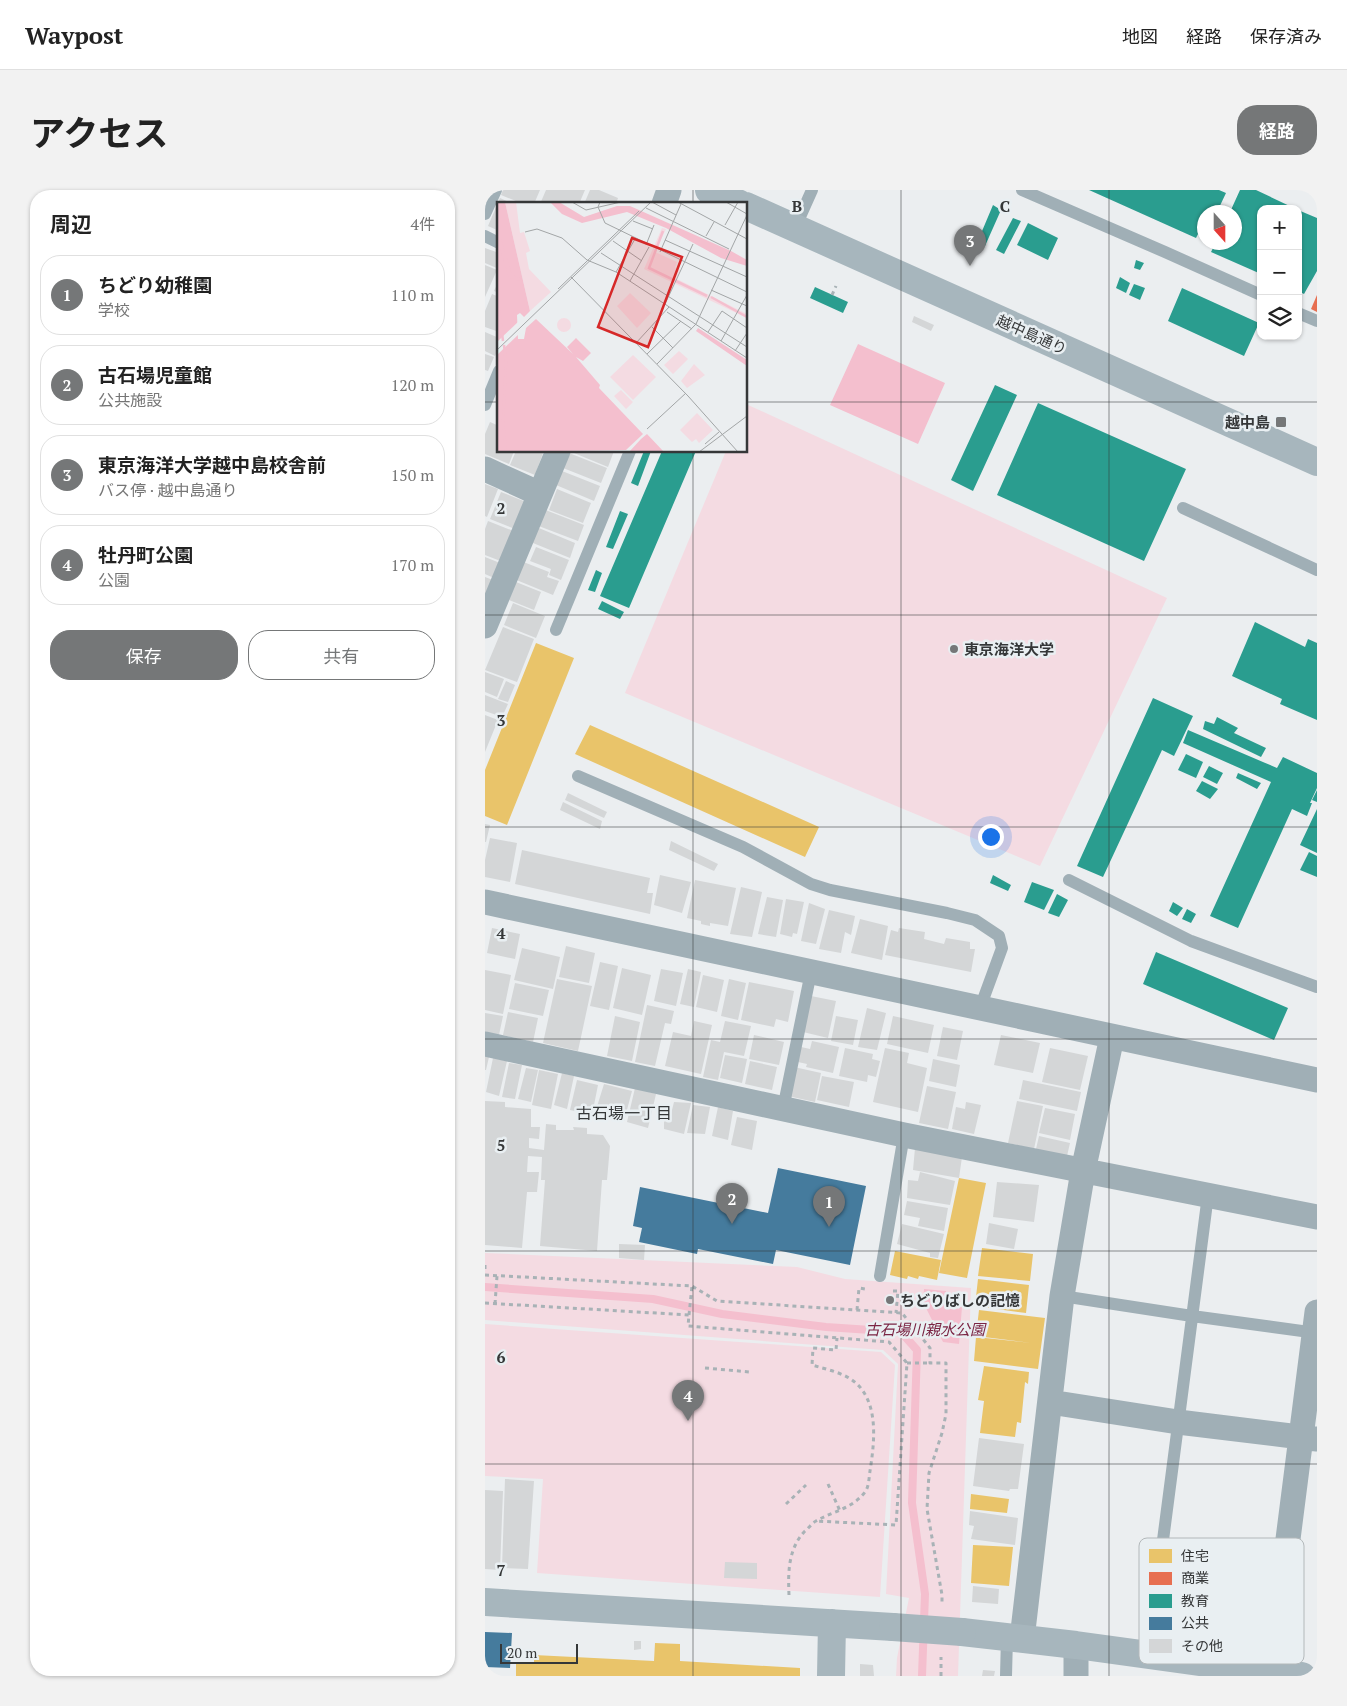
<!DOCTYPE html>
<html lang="ja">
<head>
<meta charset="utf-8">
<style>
  body { margin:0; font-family:"PT Serif","Noto Sans JP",serif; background:#f2f2f2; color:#222 }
  .controls { position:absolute; right:15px; top:15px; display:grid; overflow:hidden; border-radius:10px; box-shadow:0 1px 4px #0004 }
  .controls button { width:45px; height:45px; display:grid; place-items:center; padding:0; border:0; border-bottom:1px solid #e0e0e0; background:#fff; color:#222; font:25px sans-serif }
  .compass { position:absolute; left:712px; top:15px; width:45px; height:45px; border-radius:50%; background:#fff; box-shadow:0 1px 4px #0004; rotate:159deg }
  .scale { position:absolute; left:15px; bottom:12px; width:78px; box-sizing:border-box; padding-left:5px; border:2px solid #353738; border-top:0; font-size:14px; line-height:18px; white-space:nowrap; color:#353738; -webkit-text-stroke:4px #e9eff2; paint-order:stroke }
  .you { position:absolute; left:505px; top:646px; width:18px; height:18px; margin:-12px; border:4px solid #fff; border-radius:50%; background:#1a73e8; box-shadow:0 0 0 8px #1a73e833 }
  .badge { display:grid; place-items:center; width:32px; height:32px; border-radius:50%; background:#757778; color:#fff; font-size:16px; font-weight:700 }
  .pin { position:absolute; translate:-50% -41px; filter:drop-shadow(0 1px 2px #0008) }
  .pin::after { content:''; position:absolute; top:26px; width:18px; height:15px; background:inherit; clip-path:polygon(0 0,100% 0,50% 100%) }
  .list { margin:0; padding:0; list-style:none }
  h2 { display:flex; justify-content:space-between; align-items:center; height:65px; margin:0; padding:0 20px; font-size:21px }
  h2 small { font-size:16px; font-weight:400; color:#767676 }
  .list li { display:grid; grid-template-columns:32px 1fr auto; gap:15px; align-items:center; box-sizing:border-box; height:80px; margin:0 10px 10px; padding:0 10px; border:1px solid #e0e0e0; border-radius:20px }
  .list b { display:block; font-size:19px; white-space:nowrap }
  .list p { margin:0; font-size:16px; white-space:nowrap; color:#767676 }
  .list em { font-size:16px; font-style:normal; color:#767676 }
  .actions { display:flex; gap:10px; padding:15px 20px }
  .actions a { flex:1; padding:11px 0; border:1px solid #757778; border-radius:20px; text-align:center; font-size:18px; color:#757778 }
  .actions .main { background:#757778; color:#fff }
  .icon { flex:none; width:28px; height:28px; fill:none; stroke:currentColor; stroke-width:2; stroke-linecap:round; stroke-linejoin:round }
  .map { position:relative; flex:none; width:832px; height:1486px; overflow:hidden; border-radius:20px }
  header { display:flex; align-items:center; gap:30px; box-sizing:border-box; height:70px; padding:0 25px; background:#fff; border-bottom:1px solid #e0e0e0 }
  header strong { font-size:24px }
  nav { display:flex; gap:28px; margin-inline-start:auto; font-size:18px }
  .intro { display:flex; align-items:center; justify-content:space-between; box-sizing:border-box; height:120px; padding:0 30px }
  h1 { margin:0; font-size:35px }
  .button { padding:12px 22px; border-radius:20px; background:#757778; color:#fff; font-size:18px; font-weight:700 }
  main { display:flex; gap:30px; padding:0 30px }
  aside { flex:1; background:#fff; border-radius:20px; box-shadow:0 1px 4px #0004 }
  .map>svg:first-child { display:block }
  .green { fill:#f4dbe2 }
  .water { fill:#f4bfce }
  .homes { fill:#e9c46a }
  .shops { fill:#e76f51 }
  .schools { fill:#2a9d8f }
  .public { fill:#457b9d }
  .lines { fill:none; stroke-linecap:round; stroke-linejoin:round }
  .stream { stroke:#f4bfce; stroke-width:8 }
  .building { fill:#d4d6d7 }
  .path { stroke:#a8b2b6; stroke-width:3; stroke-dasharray:4 4; stroke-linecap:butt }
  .lane { stroke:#a0afb6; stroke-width:12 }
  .street { stroke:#a0afb6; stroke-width:25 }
  .secondary { stroke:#a7b6bd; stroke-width:28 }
  .secondary-bridge { stroke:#a7b6bd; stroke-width:28 }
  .grid { fill:none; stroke:#353738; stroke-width:1; stroke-opacity:0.55 }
  .poi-dot { fill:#757778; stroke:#e9eff2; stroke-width:2 }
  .labels { text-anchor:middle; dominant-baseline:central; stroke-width:5; stroke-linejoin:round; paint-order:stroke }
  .street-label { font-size:15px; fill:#353738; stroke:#e9eff2 }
  .poi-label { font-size:15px; font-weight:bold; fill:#353738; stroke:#e9eff2; text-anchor:start }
  .park-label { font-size:15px; font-style:italic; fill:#7b2544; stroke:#e9eff2 }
  .neighbourhood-label { font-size:16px; fill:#353738; stroke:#e9eff2 }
  .inset-river { fill:none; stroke:#f4bfce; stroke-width:2.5 }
  .inset-road { fill:none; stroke:#a2a5a6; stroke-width:1 }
  .view { fill:#d62828; fill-opacity:0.15; stroke:#d62828; stroke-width:2.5 }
  .inset-edge { fill:none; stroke:#353738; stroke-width:2.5 }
  .key { fill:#e9eff2; stroke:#b3b8ba; stroke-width:1 }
  .key-label { font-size:14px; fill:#353738 }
  .grid-label { font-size:16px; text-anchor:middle; font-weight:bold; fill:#353738; stroke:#e9eff2; stroke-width:5; stroke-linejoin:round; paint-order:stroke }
</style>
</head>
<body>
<header>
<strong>Waypost</strong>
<nav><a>地図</a><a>経路</a><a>保存済み</a></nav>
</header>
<div class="intro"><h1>アクセス</h1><a class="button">経路</a></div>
<main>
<aside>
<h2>周辺<small>4件</small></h2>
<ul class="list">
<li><span class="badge">1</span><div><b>ちどり幼稚園</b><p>学校</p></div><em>110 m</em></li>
<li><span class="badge">2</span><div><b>古石場児童館</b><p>公共施設</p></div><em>120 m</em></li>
<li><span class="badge">3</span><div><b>東京海洋大学越中島校舎前</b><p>バス停 · 越中島通り</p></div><em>150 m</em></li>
<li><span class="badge">4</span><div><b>牡丹町公園</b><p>公園</p></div><em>170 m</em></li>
</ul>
<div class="actions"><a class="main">保存</a><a>共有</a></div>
</aside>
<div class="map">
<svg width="832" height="1486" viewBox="0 0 832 1486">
  <rect width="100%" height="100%" fill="#ebeef0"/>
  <path class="green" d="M261 214 682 408 555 676 140 503 241 261H261Z
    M0 1063 312 1077 360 1089 486 1098 473 1486H411L412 1468 424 1408 401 1404 413 1174 398 1160 0 1130Z
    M0 1134 396 1162 410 1175 395 1407 52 1383 58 1289 0 1286Z"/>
  <path class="water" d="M373 154 460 193 433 254 345 215Z
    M439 1099 461 1101 460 1116 477 1117 474 1154 458 1152 438 1112Z"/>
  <path class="homes" d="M51 453 89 468 22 635 0 626V580Z
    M105 535 334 637 320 667 90 564Z
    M474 988 501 993 482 1088 454 1083Z
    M497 1058 548 1064 545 1091 493 1086Z
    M410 1061 456 1070 452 1090 434 1086 433 1089 423 1086 422 1089 405 1085Z
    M493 1089 544 1095 541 1123 490 1116Z
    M494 1120 560 1128 553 1179 489 1171 491 1147 546 1153 491 1146Z
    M499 1176 544 1182 543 1194 540 1192 536 1233 532 1232 530 1247 495 1243 499 1211 493 1210Z
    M486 1304 524 1309 522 1323 485 1319Z
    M488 1355 528 1357 524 1396 486 1393Z
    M170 1453 195 1454V1471L315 1478V1486H31V1472H49V1465L169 1471Z"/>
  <path class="shops" d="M832 105V122L826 119Z"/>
  <path class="schools" d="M604 0H734L741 3 732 22H719V47L713 44 711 48Z
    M755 0H771L811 19H776V84L726 62 731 52H749V22H745Z
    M508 15 516 20 500 56 492 53Z
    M813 20 832 28V81L819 104 813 101Z
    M528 28 536 31 519 64 511 60Z
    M543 33 573 48 563 70 532 55Z
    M651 70 659 73 655 80 649 78Z
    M635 87 645 93 641 103 631 98Z
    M649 94 660 98 655 110 644 105Z
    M330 97 363 112 358 123 325 108Z
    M697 98 774 133 759 166 683 131Z
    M510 195 532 205 488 301 466 290Z
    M553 213 701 279 659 371 512 305Z
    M159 261H166L153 296 146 293Z
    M177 261H211L144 418 115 406Z
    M135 321 143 324 128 359 121 357Z
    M111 380 117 383 110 402 103 400Z
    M117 411 139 422 135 429 113 419Z
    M770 432 820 457 823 449 832 453V530L795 514 797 509 747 486Z
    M668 508 708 526 689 566 677 560 618 687 592 676Z
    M732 527 753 538 749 543 781 558 776 567 718 539 720 531 729 534Z
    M703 540 792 578 798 567 832 583V598L825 613H827L822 626 807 619 753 738 725 726 786 592 698 553Z
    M701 564 718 572 711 588 693 580Z
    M724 576 738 583 732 594 718 587Z
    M753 583 776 593 772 599 751 588Z
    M717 591 733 599 725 609 711 601Z
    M832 600V612L827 610Z
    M832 619V663L815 655Z
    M824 662 832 666V687L815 680Z
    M508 685 526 695 523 701 505 693Z
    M547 692 569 700 559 720 539 712Z
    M572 704 583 710 574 727 563 723Z
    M688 712 698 718 692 726 684 721Z
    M702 719 711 724 706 733 697 729Z
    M671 762 803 818 789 850 658 794Z"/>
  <path class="public" d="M293 978 381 996 365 1075 291 1060 288 1074 213 1059 212 1064 154 1052 157 1038 148 1036 155 997 283 1023Z
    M0 1442 27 1443 25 1478 0 1477Z"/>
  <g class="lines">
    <path class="stream" d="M0 1097 168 1109 237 1124 341 1137 416 1142 432 1160 427 1313 440 1404 437 1486"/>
  </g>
  <path class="building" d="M18 0H55L49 14H38L16 5Z
    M61 0H100L94 14H55Z
    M105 0H114L133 8 131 14H99Z
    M15 8 28 14H14V41L3 36Z
    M0 58 14 63V79L0 73Z
    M0 75 12 80 0 107Z
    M14 90V103L9 101Z
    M7 104 14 107V142L0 137V121Z
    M429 126 449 135 446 141 427 132Z
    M0 142 14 148V157L10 166 0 161Z
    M0 164 9 167 3 181 0 180Z
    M5 232 14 236V261H29L24 274 0 264V244Z
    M31 261H53L58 263 50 285 25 275Z
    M90 261H129L123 277 89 263Z
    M84 263 122 278 116 293 78 278Z
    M77 281 115 296 109 311 71 295Z
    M0 294 13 299 2 327 0 326Z
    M72 299 106 313 98 333 64 320Z
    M16 302 41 312 30 339 5 329Z
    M58 319 99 335 93 351 51 335Z
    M3 331 31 342 18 372 0 365V339Z
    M49 336 90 353 85 368 43 351Z
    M51 357 84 370 76 390 64 385 66 379 45 371Z
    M0 367 15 373 9 388 0 384Z
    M36 371 64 382 62 387 74 391 68 405 29 389Z
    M0 387 8 390 0 410Z
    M31 392 56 402 49 420 24 410Z
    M28 413 60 426 51 448 19 435Z
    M18 437 49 449 32 492 0 480Z
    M0 482 19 489 12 507 0 502Z
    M21 491 30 495 23 512 13 509Z
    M0 505 23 514 17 527 0 521Z
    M0 525 13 530 0 562Z
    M83 603 122 622 119 628 80 610Z
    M78 612 117 631 115 639 75 620Z
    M0 634 5 635 1 652H0Z
    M5 648 32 653 25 692 0 687V670Z
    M186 651 233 674 229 681 184 660Z
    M37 660 165 688 162 703H168L165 724 30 694Z
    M175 685 206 692 197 723 169 715Z
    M210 690 251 698 243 736 225 733V736L216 734V731L202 728Z
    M256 697 277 702 267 747 245 744Z
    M282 707 298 710 291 747 273 744Z
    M301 709 319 712 312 744 308 743 307 747 295 744Z
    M324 713 340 719 331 754 316 751Z
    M344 720 370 726 366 745 360 742 356 763 334 759Z
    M375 729 403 736 397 770 366 763Z
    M7 738 35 744 30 769 2 763Z
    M414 738 440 742 439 749 459 754 461 748 485 752V759H490L486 782 400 765 406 740 413 742Z
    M81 756 110 763 104 793 74 787Z
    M37 758 75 767 68 799 29 790Z
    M115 772 133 776 124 820 105 816Z
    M137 778 166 785 157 825 128 818Z
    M176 779 198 783 191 816 169 811Z
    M203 779 216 782 209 817 195 814Z
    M0 780 26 785 18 824 0 820Z
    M218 785 239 790 232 822 211 817Z
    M72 789 107 796 93 861 58 853Z
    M244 789 261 793 253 830 236 826Z
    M264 792 309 801 303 832 291 829 289 837 256 830Z
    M30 793 64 800 58 826 24 819Z
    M326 806 351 811 343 848 318 842Z
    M162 815 189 821 186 834 180 833 170 876 150 872Z
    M382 818 401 823 392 860 373 857Z
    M23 822 53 828 48 852 18 845Z
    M0 823 18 826 14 845 0 842Z
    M130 826 155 832 147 871 122 866Z
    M351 826 373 830 368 855 346 851Z
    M408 826 449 835 443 863 402 854Z
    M209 831 227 835 216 884 180 876 188 842 206 846Z
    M240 831 266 836 259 866 239 862 233 890 218 887 226 850 235 852Z
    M458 837 478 841 472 870 452 866Z
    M269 845 299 852 294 875 264 869Z
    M516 845 555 853 548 883 509 875Z
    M327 851 354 857 348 883 321 877 322 874 313 872 316 857 325 859Z
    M360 858 388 864 387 869 395 871 391 887 383 885 382 892 354 886Z
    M400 858 424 863 422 873 442 878 433 922 388 912Z
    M565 858 603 866 595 900 557 892Z
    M240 865 262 869 257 893 235 888Z
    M0 866 4 867 1 880H0Z
    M8 868 22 871 14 906 1 902Z
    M448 869 475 875 471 897 444 891Z
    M265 871 292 877 287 900 260 894Z
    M24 873 37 875 30 909 17 907Z
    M309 877 336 883 330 912 303 906Z
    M41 878 53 880 46 912 33 909Z
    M54 880 73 884 66 919 47 915Z
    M77 883 89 886 82 919 69 915Z
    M337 886 369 892 364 917 332 910Z
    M92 890 113 895 107 925 85 920Z
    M538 890 596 902 592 921 534 909Z
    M119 894 147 901 139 931 110 923Z
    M442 896 471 902 463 939 434 933Z
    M150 898 171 904 163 938 142 932Z
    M0 911 20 912V917L46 919V937H55L54 949 44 948V958L59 960 61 934 71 935V940H89L88 937 102 938V944L118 945 125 956 122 990H117L112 1061 55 1056 60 990H56L57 967 43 966 42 982H54L52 1002H42L37 1058 0 1055Z
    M532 911 558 916 549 959 523 953Z
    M189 912 206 913 199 944 179 939V930L184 932Z
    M481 912 496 915 489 944 467 939 471 917 480 919Z
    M208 915 225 917 220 944 202 943Z
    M233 917 248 921 243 950 227 946Z
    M560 918 590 924 585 950 554 943Z
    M252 927 272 931 267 960 246 955Z
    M554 946 585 953 582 966 551 959Z
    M430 958 477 967 474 988 428 980Z
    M435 982 470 991 465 1015 422 1008 423 990 433 991Z
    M512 992 554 995 549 1032 508 1027Z
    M422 1011 463 1018 459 1041 433 1036 435 1028 419 1025Z
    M504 1033 533 1039 529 1059 501 1054Z
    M417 1034 459 1044 453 1068 445 1067V1063L412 1054Z
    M134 1054 160 1055 159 1070 134 1068Z
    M494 1248 539 1254 533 1299H525L524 1301 488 1296Z
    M20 1289 49 1291 43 1379 17 1378Z
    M0 1300 18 1301 15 1380 0 1379Z
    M485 1321 533 1328 530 1355 486 1349 489 1336 484 1335Z
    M240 1372 272 1373V1389L239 1388Z
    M488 1396 514 1399 513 1414 487 1412Z
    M149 1451H156V1459L149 1460Z
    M375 1474 388 1475 389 1486H375Z
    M498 1480 510 1481 509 1486H497Z"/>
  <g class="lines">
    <path class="path" d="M347 105 351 96
      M0 1075V1082
      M0 1085 207 1096 232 1111 417 1123 445 1158V1173H461V1224L457 1243 444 1283 442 1319 457 1405V1413
      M408 1101H413L411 1123
      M0 1113 204 1125 203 1136 404 1152 422 1173 411 1335 330 1331
      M10 1114 12 1086
      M372 1120 374 1098 380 1099
      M204 1125 207 1096
      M422 1173H445
      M220 1178 265 1182
      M343 1294 355 1321
      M301 1314 321 1295
      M304 1405C303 1382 303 1359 320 1341 324 1338 327 1333 331 1331 348 1321 367 1319 380 1302 384 1297 384 1287 385 1281 389 1255 394 1218 374 1196 362 1183 343 1180 327 1175L328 1158 351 1160 352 1148
      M456 1486V1467"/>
    <path class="lane" d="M537 0 680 62 776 105
      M0 24 11 0
      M310 38 327 0
      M0 46 14 53
      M813 123 832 131
      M0 215 14 181
      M698 318 832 380
      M71 440 145 261
      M93 586 258 657 326 694 345 700 462 723 490 730 514 746 517 758 495 818
      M584 690 706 751 832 797
      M298 919 326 782
      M395 1086 419 945
      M577 1106 707 1126 832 1143
      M663 1465 723 1005
      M521 1486 522 1447"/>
    <path class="street" d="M179 14 184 0
      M0 279 55 304
      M0 436 73 261
      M0 712 832 890
      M0 854 419 945 832 1027
      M565 1212 693 1232 832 1249
      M537 1449 577 1106 598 981 627 847
      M786 1482 832 1122
      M591 1486V1455"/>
    <path class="secondary" d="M224 0 255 14
      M261 16 832 272
      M0 1412 408 1437
      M477 1442 591 1455 817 1486
      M346 1486 347 1433"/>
    <path class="secondary-bridge" d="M408 1437 477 1442"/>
  </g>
  <path class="grid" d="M208 0V14M416 0V1486M624 0V1486M0 212H14M261 212H832M208 261V1486M0 425H832M0 637H832M0 849H832M0 1061H832M0 1274H832"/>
  <g class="poi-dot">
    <rect x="790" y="226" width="12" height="12" rx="2.5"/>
    <circle cx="469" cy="459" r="5"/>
    <circle cx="405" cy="1110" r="5"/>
  </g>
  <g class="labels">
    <g class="street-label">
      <text transform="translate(547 144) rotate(24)">越中島通り</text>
    </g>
    <g class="poi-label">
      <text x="785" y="232" text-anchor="end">越中島</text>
      <text x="479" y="459">東京海洋大学</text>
      <text x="415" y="1110">ちどりばしの記憶</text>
    </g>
    <g class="park-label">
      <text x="440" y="1139">古石場川親水公園</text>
    </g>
    <g class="neighbourhood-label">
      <text x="139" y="923">古石場一丁目</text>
    </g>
  </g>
  <g transform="translate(12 12)">
    <rect width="250" height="250" fill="#ebeef0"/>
    <path d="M8 0H19L23 31 27 30 33 49 29 51 32 67 54 90 33 109ZM165 26 169 27 158 50 180 60 178 66 183 68 180 77 250 112V116L147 67ZM133 91 154 111 140 126 120 104ZM60 123a7 7 0 1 1 14 0a7 7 0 1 1-14 0ZM182 149 191 157 176 172 167 163ZM136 153 159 175 136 198 113 175ZM197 162 208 173 190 186 184 179ZM124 188 136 200 129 207 117 194ZM200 211 216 228 202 241 199 237 195 240 183 228Z" fill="#f4dbe2"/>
    <path d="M0 0H8L33 109 27 115 23 111 20 113 21 137H27L29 126 39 117 76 152 70 145 79 136 94 151 86 159 79 155 103 183 102 186 146 232 129 248 0 250ZM53 0H62L87 15 120 4H133L234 49 250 58V64L224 56 169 26 130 10 85 21 65 12ZM201 126 250 158V164L199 129ZM150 232 167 250H132L144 237Z" fill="#f4bfce"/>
    <path d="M21 120 22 132 0 153V140Z" fill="#ebeef0"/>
    <path class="inset-river" d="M0 28 14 74 24 78 13 75 0 33M166 29 152 66 210 94M0 93 6 139M214 95 250 115M7 143 9 161 6 220 9 250"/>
    <path class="inset-road" d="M75 0 89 8 124 0M103 0 101 5 108 21 250 90M155 0 179 13M181 0 250 37M229 0 250 12M149 6 232 47M136 19 156 27M228 23 241 0M28 30 40 27 65 36 90 58 119 70 250 156M209 34 217 20M168 38 250 75M116 39 145 59M149 43 157 23M163 50 184 2M104 51 250 145M119 70 138 37M74 75 191 194 241 250M133 79 152 45M61 87 142 9M214 88 250 104M168 102 196 42M170 110 195 127M155 125 176 146M211 130 225 109 250 126M224 139 250 93M139 141 172 105M0 148 154 0M238 149 250 131M150 152 184 119M160 162 199 122 250 13M150 227 189 191M208 242 222 230M202 250 250 214"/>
    <path class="view" d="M135 36 185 55 151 145 101 125Z"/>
    <rect width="250" height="250" class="inset-edge"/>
  </g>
  <rect x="654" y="1348" width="165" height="126" rx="8" class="key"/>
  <rect x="664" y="1359" width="23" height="14" fill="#e9c46a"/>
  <rect x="664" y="1382" width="23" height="13" fill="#e76f51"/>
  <rect x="664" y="1404" width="23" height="14" fill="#2a9d8f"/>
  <rect x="664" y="1427" width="23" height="13" fill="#457b9d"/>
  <rect x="664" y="1449" width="23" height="14" fill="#d4d6d7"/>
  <g class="key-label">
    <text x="696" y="1371">住宅</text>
    <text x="696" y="1393">商業</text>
    <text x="696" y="1416">教育</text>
    <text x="696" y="1438">公共</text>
    <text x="696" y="1461">その他</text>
  </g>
  <g class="grid-label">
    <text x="312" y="22">B</text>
    <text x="520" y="22">C</text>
    <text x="16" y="324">2</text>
    <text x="16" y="536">3</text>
    <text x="16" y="749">4</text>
    <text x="16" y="961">5</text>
    <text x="16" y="1173">6</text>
    <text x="16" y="1386">7</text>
  </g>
</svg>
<div class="controls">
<button>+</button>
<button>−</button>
<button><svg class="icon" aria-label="layers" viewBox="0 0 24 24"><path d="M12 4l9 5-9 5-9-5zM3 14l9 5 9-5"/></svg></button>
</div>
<svg class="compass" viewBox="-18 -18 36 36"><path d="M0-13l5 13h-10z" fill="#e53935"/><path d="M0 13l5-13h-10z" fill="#767676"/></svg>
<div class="scale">20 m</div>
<div class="you"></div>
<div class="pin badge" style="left:344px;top:1037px">1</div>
<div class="pin badge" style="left:247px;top:1034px">2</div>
<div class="pin badge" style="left:485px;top:76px">3</div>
<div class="pin badge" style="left:203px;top:1231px">4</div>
</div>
</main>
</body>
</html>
